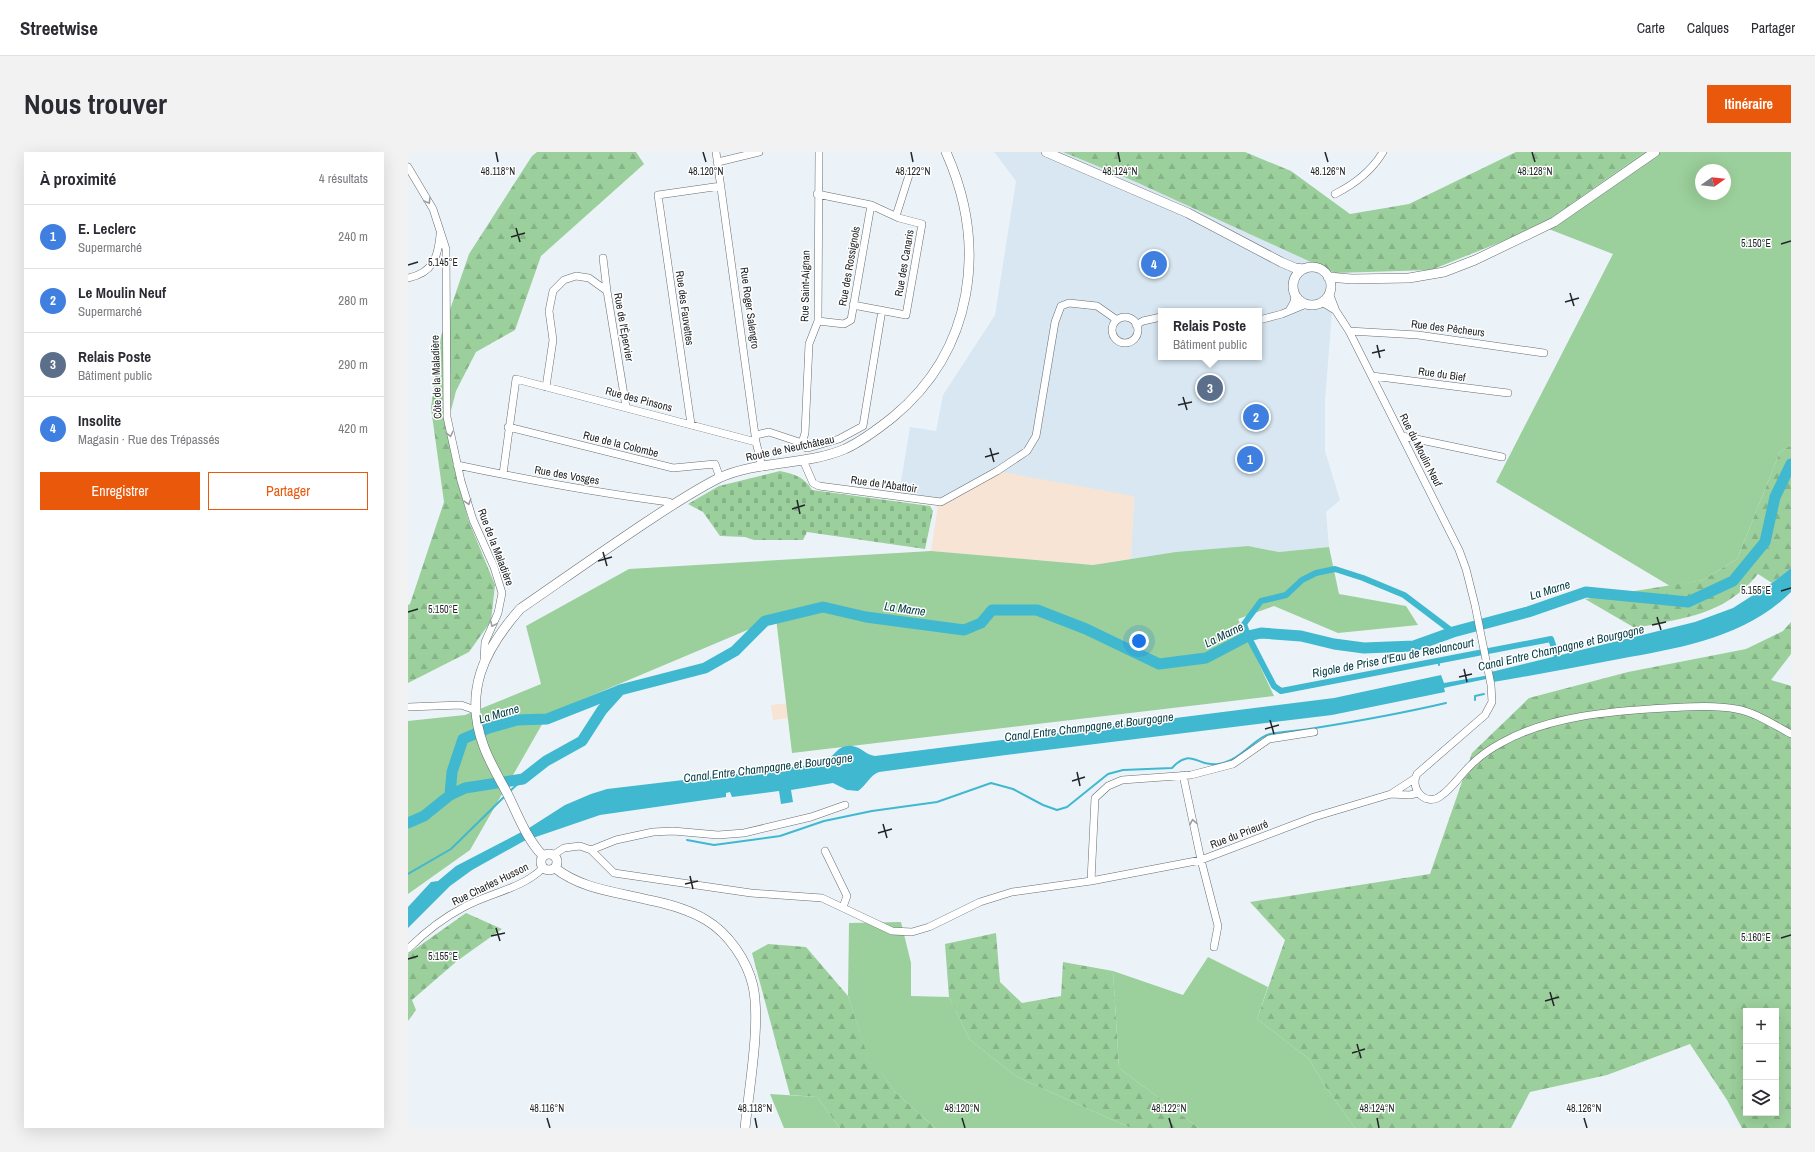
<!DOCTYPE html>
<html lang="fr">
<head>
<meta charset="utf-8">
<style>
  body { margin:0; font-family:"Archivo Narrow",sans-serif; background:#f2f2f3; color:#2b2b33 }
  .controls { position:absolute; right:12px; bottom:12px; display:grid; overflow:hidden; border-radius:0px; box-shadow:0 4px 16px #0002 }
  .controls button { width:36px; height:36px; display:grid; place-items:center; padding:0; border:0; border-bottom:1px solid #e1e1e2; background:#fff; color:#2b2b33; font:20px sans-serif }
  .compass { position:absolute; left:1287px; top:12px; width:36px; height:36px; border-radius:50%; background:#fff; box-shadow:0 4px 16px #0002; rotate:75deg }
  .you { position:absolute; left:731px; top:489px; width:14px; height:14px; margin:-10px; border:3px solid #fff; border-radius:50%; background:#1a73e8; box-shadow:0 0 0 6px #1a73e833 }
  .badge { display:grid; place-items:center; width:26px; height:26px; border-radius:50%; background:#ea580c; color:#fff; font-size:13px; font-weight:700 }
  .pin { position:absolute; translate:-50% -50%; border:2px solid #fff; box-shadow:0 1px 4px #0006 }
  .popup { position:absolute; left:750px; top:156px; width:104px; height:52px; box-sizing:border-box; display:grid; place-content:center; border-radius:0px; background:#fff; filter:drop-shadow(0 1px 3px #0005); font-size:13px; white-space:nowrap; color:#7c7c81 }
  .popup b { font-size:15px; color:#2b2b33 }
  .popup::after { content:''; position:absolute; left:50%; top:100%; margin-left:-8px; border:8px solid transparent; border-top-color:#fff }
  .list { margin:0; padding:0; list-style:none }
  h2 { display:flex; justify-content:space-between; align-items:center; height:52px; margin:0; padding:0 16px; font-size:17px }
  h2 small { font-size:13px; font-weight:400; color:#7c7c81 }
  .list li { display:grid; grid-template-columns:26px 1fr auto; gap:12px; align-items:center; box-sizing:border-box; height:64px; padding:0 16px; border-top:1px solid #e1e1e2 }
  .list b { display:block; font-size:15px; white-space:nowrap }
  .list p { margin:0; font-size:13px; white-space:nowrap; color:#7c7c81 }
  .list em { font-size:13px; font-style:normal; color:#7c7c81 }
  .actions { display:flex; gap:8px; padding:12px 16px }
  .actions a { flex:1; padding:9px 0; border:1px solid #ea580c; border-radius:0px; text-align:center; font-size:14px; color:#ea580c }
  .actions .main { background:#ea580c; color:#fff }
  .icon { flex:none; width:22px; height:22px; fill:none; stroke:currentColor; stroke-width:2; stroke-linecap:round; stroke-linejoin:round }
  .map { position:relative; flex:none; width:1383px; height:976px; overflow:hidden; border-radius:0px }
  header { display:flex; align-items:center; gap:24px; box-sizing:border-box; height:56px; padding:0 20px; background:#fff; border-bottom:1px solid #e1e1e2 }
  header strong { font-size:19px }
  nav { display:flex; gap:22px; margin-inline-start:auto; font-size:14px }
  .intro { display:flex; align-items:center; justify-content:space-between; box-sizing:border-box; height:96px; padding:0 24px }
  h1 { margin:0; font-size:28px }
  .button { padding:10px 18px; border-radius:0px; background:#ea580c; color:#fff; font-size:14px; font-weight:700 }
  main { display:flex; gap:24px; padding:0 24px }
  aside { flex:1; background:#fff; border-radius:0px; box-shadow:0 4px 16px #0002 }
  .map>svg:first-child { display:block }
  .built { fill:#d8e7f2; fill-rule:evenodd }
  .industrial { fill:#f7e4d4 }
  .grass { fill:#9bcf9b; fill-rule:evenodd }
  .forest { fill:url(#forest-firs); fill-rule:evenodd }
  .cemetery { fill:url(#cemetery-stones) }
  .water { fill:#40b8cf }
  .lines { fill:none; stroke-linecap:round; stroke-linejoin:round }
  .stream { stroke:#40b8cf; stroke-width:2 }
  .canal { stroke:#40b8cf; stroke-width:6 }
  .river { stroke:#40b8cf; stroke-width:11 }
  .minor-casing { stroke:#676d72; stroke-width:8 }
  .major-casing { stroke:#676d72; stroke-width:10 }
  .minor { stroke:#fff; stroke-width:7 }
  .major { stroke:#fff; stroke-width:9 }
  .oneway { stroke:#9c9d9e }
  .ticks { fill:none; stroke:#222527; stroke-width:1.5 }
  .labels { text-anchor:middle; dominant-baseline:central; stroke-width:3; stroke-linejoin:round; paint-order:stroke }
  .street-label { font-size:11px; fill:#222527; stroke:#fff }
  .water-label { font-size:12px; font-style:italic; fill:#033c45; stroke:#fff }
  .ticks-label { font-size:10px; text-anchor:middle; fill:#222527; stroke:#fff; stroke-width:3; stroke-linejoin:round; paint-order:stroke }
</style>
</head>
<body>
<header>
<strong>Streetwise</strong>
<nav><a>Carte</a><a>Calques</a><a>Partager</a></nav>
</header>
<div class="intro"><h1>Nous trouver</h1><a class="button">Itinéraire</a></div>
<main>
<aside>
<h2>À proximité<small>4 résultats</small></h2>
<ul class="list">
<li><span class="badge" style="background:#3f7fe0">1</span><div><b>E. Leclerc</b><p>Supermarché</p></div><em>240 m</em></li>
<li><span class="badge" style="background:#3f7fe0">2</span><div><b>Le Moulin Neuf</b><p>Supermarché</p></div><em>280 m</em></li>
<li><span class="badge" style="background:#5c6f8a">3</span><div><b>Relais Poste</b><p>Bâtiment public</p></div><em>290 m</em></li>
<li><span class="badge" style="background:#3f7fe0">4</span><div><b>Insolite</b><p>Magasin · Rue des Trépassés</p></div><em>420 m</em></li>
</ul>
<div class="actions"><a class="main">Enregistrer</a><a>Partager</a></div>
</aside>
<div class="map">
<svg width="1383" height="976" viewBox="0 0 1383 976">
  <defs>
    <pattern id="forest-firs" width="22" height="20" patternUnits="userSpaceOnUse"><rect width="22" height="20" fill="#9bcf9b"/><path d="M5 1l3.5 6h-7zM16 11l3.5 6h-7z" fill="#85b286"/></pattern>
    <pattern id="cemetery-stones" width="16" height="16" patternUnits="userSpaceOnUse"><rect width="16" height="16" fill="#9bcf9b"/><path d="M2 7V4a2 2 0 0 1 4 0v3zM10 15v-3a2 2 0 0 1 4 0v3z" fill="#85b286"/></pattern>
  </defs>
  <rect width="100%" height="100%" fill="#ebf3f9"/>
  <path class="built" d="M586 0H655L728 30 927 121 917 249V299L932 348 918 360 921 395 871 400 840 394 723 407 726 345 531 347 491 341 502 275 528 279 535 243 587 163 608 29ZM753 159H851V205H753Z"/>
  <path class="industrial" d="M584 318 726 344 723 407 685 413 523 399 531 347Z
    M380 551 382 566 365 568 363 553Z"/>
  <path class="grass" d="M1236 0H1383V293L1372 300 1329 407 1295 428 1262 434 1088 330 1205 102 1133 74ZM1293 18H1317V42H1293Z
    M840 394 871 400 921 395 931 442 998 454 1010 473 930 481 866 454 830 467 866 544 384 601 368 466 140 562 62 698 0 742V569L57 563 133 532 118 474 221 417 523 399 685 413 768 400Z
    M493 770 503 811V844L541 845 562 888 609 925 723 976H527L487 940 457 897 440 844 441 771Z
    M800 805 860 835 849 867 901 907 917 934 947 976H791L711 916 705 819 775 843Z
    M362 942 409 945 432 976H376Z"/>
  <path class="forest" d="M129 0H228L236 12 133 104 107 178 68 200 48 239 38 278 60 367 87 433 83 469 61 500 0 531V453L2 452 36 350 23 256 33 184 61 102 124 4Z
    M655 0H837L883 19 942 62 1001 52 1108 0H1236L1133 74 1023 118 927 121 728 30Z
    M1383 293V416L1364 431 1350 422C1317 463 1276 466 1227 476L1177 447 1295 428 1329 407 1372 300Z
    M1383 470V502L1363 528 1383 534V976H1334L1319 948 1282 892 1199 923 1122 940 1103 976H947L917 934 901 907 849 867 877 788 842 750 1022 722 1064 601 1121 546 1220 520 1338 497 1375 479ZM1338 859H1368V961H1338Z
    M58 761 94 777 49 809 4 848 8 858 0 869V802Z
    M588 781 592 830 614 851 653 844 655 810 705 819 711 916 791 976H723L609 925 562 888 541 845 537 792Z
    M360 792 398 795 440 844 457 896 487 940 527 976H432L409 945 382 943 344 801Z"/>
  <path class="cemetery" d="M372 319C387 322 396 325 404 338L522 354 525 359 517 397 399 380 395 388H346L337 385 312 384 295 360 280 352 311 334Z"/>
  <path class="water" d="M1383 416V440C1337 486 1271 496 1211 507 1169 515 1127 523 1085 530L1083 526 1040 535 1036 536 1037 540 924 563 598 603 471 620C462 623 458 634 450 639L439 638 425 631 383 638 385 650 373 652 371 639 324 645 322 640 318 641V645L192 663 116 689 64 718 42 734 0 776V755L23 730 30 729 48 714 121 676 157 653 183 642 199 637 402 613C407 612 413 611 418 609 427 603 431 592 444 594 453 595 458 603 467 604L926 546 1033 523 1036 531 1076 524 1083 522V520L1287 470 1325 456 1364 431Z"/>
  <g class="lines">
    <path class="stream" d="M1030 507 1031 513
      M1067 548V544L1076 542
      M101 640 115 627
      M279 688 306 693 372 684 416 669 464 659 529 650 583 631 605 637 635 653 649 658 659 655 700 622 715 618 764 616C783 595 789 615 810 612 833 609 847 585 862 582 877 579 892 579 907 576 951 569 995 561 1038 551
      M0 722 43 697 97 644"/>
    <path class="canal" d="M1045 480 996 443 955 426 927 417 908 421 894 428 878 443 853 449 836 472 840 484 866 534 873 539 1143 487 1150 508"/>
    <path class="river" d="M42 643 44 620 55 587 81 576 109 568 139 567 210 539
      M0 671 16 664 42 643 57 636 115 627 138 609 174 589 194 558 212 538 297 516 327 499 357 469 415 455 458 465 556 478 573 471 584 458H629L678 477 751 512 798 506 840 484 853 481 893 484 926 492 956 496 1006 494 1045 480 1120 460 1178 440 1280 450 1325 429 1357 390 1367 345 1383 312"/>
    <g class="minor-casing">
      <path id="minor" d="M308 0 348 290 354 315
        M310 10 351 0
        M0 15 25 57 38 97 39 265 53 329 65 368 86 415 94 441 90 461 77 490 76 508
        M409 42 463 53 491 66 514 72 498 163 445 153
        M927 42C947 32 963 20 975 0
        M488 64 502 20
        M195 106 199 139
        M0 126C25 121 30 105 32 83
        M921 141 928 159 941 179 1051 398 1058 417 1067 453 1083 533 1084 550 1077 563 1009 622C1001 638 1019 656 1034 643 1044 636 1051 625 1059 617 1069 606 1080 598 1093 591 1141 564 1203 559 1258 556 1281 555 1305 553 1328 557 1347 560 1366 573 1383 582
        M914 150 927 158
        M881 159 886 150 887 144
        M704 178a13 13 0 1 1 26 0a13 13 0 1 1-26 0Z
        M851 168 874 162 898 152
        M410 169 436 172 443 168 463 53
        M728 173 735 169 753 165
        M941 179 1010 183 1136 201
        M964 224 1100 241
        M138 235 145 188 141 159 145 139 156 128 168 124 181 126 199 139 218 255
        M283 272 250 43 313 34
        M100 275 265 316 307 312 312 326
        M348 283 361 280 394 291 397 281 401 192 410 169 411 0
        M994 284 1094 305
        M394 291 396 295 400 296 431 287 455 274 474 158
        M395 308 405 331 411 334 533 350 589 319 619 299 628 284 647 170 653 154 661 151 689 154 709 168
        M49 313C120 328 190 341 261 350L264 353
        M95 322 108 227 348 290
        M0 555 53 553 67 558
        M775 623 793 708 810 774 806 795
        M983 642 1002 643 1010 641
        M183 698 208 688 245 680 265 679 310 683 336 681 403 665 437 653
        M417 699 439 744 435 755
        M145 703 156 696 172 694 183 698 206 721 343 741 414 746 484 779 504 780 521 775 572 750 604 740 683 729 793 708 906 665 983 642 1006 627
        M683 729 687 646 700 634 714 628 783 623 825 612 861 587 906 580
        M0 797C16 781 35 766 56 755 81 741 114 737 135 716"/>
    </g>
    <g class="major-casing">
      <path id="major" d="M638 0 780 61 873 110 887 116 896 117
        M885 134a19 19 0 1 1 38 0a19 19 0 1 1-38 0Z
        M920 125 944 127 1001 126 1036 120 1067 108 1146 70 1247 0
        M133 710a8 8 0 1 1 16 0a8 8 0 1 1-16 0Z
        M135 704C118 686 110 663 99 641 91 626 82 611 76 595 55 540 76 498 112 457 154 428 195 399 237 371 261 355 285 339 311 326 350 308 397 314 437 297 454 289 470 277 485 265 566 198 580 94 538 0
        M147 716C173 737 209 740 241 748 261 752 280 757 298 768 320 781 339 808 345 834 353 871 341 936 337 976"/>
    </g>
    <use href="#minor" class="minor"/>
    <use href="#major" class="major"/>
  </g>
  <defs><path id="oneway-chevron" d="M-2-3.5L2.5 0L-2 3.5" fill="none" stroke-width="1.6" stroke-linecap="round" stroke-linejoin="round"/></defs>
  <g class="oneway">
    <use href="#oneway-chevron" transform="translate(20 49) rotate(59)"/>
    <use href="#oneway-chevron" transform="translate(42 282) rotate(77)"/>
    <use href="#oneway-chevron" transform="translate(60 350) rotate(73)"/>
    <use href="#oneway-chevron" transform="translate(85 472) rotate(114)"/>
    <use href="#oneway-chevron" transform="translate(785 670) rotate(-101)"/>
  </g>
  <path class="ticks" d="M88 0 90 10M295 0 298 10M503 0 505 10M710 0 712 10M917 0 920 10M1124 0 1127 10M108 76 112 90M103 85 117 81M1373 92 1383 89M0 113 10 110M1162 141 1166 154M1157 150 1171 146M969 193 972 206M964 201 977 198M775 245 779 258M770 253 784 250M582 296 586 310M577 305 591 301M389 348 392 362M384 357 397 353M195 400 199 414M190 409 204 405M1373 439 1383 436M0 460 10 457M1249 465 1253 478M1244 473 1258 470M1056 517 1059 530M1051 525 1064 522M862 568 866 582M857 577 871 573M669 620 672 634M664 629 677 625M475 672 479 686M470 681 484 677M282 724 285 737M277 732 290 729M88 776 92 789M83 784 97 781M1373 786 1383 783M0 807 10 804M1142 840 1146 854M1137 849 1151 845M949 892 953 906M944 901 957 897M139 966 142 976M347 966 349 976M554 966 557 976M761 966 764 976M969 966 971 976M1176 966 1179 976"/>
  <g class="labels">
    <g class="street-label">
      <text transform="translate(496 111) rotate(-80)">Rue des Canaris</text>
      <text transform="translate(441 114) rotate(-80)">Rue des Rossignols</text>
      <text transform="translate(397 134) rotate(-89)">Rue Saint-Aignan</text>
      <text transform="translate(277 156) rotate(82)">Rue des Fauvettes</text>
      <text transform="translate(342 156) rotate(82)">Rue Roger Salengro</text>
      <text transform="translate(216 175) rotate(80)">Rue de l'Épervier</text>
      <text transform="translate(1040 176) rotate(7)">Rue des Pêcheurs</text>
      <text transform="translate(1034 222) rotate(8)">Rue du Bief</text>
      <text transform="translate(28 225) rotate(-92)">Côte de la Maladière</text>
      <text transform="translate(231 247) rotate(15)">Rue des Pinsons</text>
      <text transform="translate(213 292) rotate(14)">Rue de la Colombe</text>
      <text transform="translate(382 296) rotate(-12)">Route de Neufchâteau</text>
      <text transform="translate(1013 298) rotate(63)">Rue du Moulin Neuf</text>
      <text transform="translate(159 323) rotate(10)">Rue des Vosges</text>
      <text transform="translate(476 332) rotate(8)">Rue de l'Abattoir</text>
      <text transform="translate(88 395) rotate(69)">Rue de la Maladière</text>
      <text transform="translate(831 682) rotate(-21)">Rue du Prieuré</text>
      <text transform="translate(82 732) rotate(-26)">Rue Charles Husson</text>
    </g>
    <g class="water-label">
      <text transform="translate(1142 438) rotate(-17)">La Marne</text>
      <text transform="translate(497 457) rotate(8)">La Marne</text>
      <text transform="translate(816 483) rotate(-26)">La Marne</text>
      <text transform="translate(1153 496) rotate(-13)">Canal Entre Champagne et Bourgogne</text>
      <text transform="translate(985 506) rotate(-11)">Rigole de Prise d'Eau de Reclancourt</text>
      <text transform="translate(91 562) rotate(-16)">La Marne</text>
      <text transform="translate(681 575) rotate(-7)">Canal Entre Champagne et Bourgogne</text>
      <text transform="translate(360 616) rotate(-7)">Canal Entre Champagne et Bourgogne</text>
    </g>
  </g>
  <g class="ticks-label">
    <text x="90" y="23">48.118°N</text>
    <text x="298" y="23">48.120°N</text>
    <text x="505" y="23">48.122°N</text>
    <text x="712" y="23">48.124°N</text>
    <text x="920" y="23">48.126°N</text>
    <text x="1127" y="23">48.128°N</text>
    <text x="1348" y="95">5.150°E</text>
    <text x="35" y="114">5.145°E</text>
    <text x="1348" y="442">5.155°E</text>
    <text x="35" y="461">5.150°E</text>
    <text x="1348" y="789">5.160°E</text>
    <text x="35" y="808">5.155°E</text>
    <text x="139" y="960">48.116°N</text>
    <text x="347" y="960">48.118°N</text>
    <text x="554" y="960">48.120°N</text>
    <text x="761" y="960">48.122°N</text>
    <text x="969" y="960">48.124°N</text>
    <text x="1176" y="960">48.126°N</text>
  </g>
</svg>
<div class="controls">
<button>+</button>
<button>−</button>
<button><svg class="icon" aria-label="layers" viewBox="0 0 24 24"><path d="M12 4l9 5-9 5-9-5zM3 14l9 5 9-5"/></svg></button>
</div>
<svg class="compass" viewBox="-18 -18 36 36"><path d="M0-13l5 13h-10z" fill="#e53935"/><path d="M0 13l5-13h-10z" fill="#7c7c81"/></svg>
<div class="you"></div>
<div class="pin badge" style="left:842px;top:307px;background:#3f7fe0">1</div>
<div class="pin badge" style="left:848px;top:265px;background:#3f7fe0">2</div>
<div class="pin badge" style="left:802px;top:236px;background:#5c6f8a">3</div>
<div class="popup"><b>Relais Poste</b>Bâtiment public</div>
<div class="pin badge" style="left:746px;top:112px;background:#3f7fe0">4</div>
</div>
</main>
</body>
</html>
